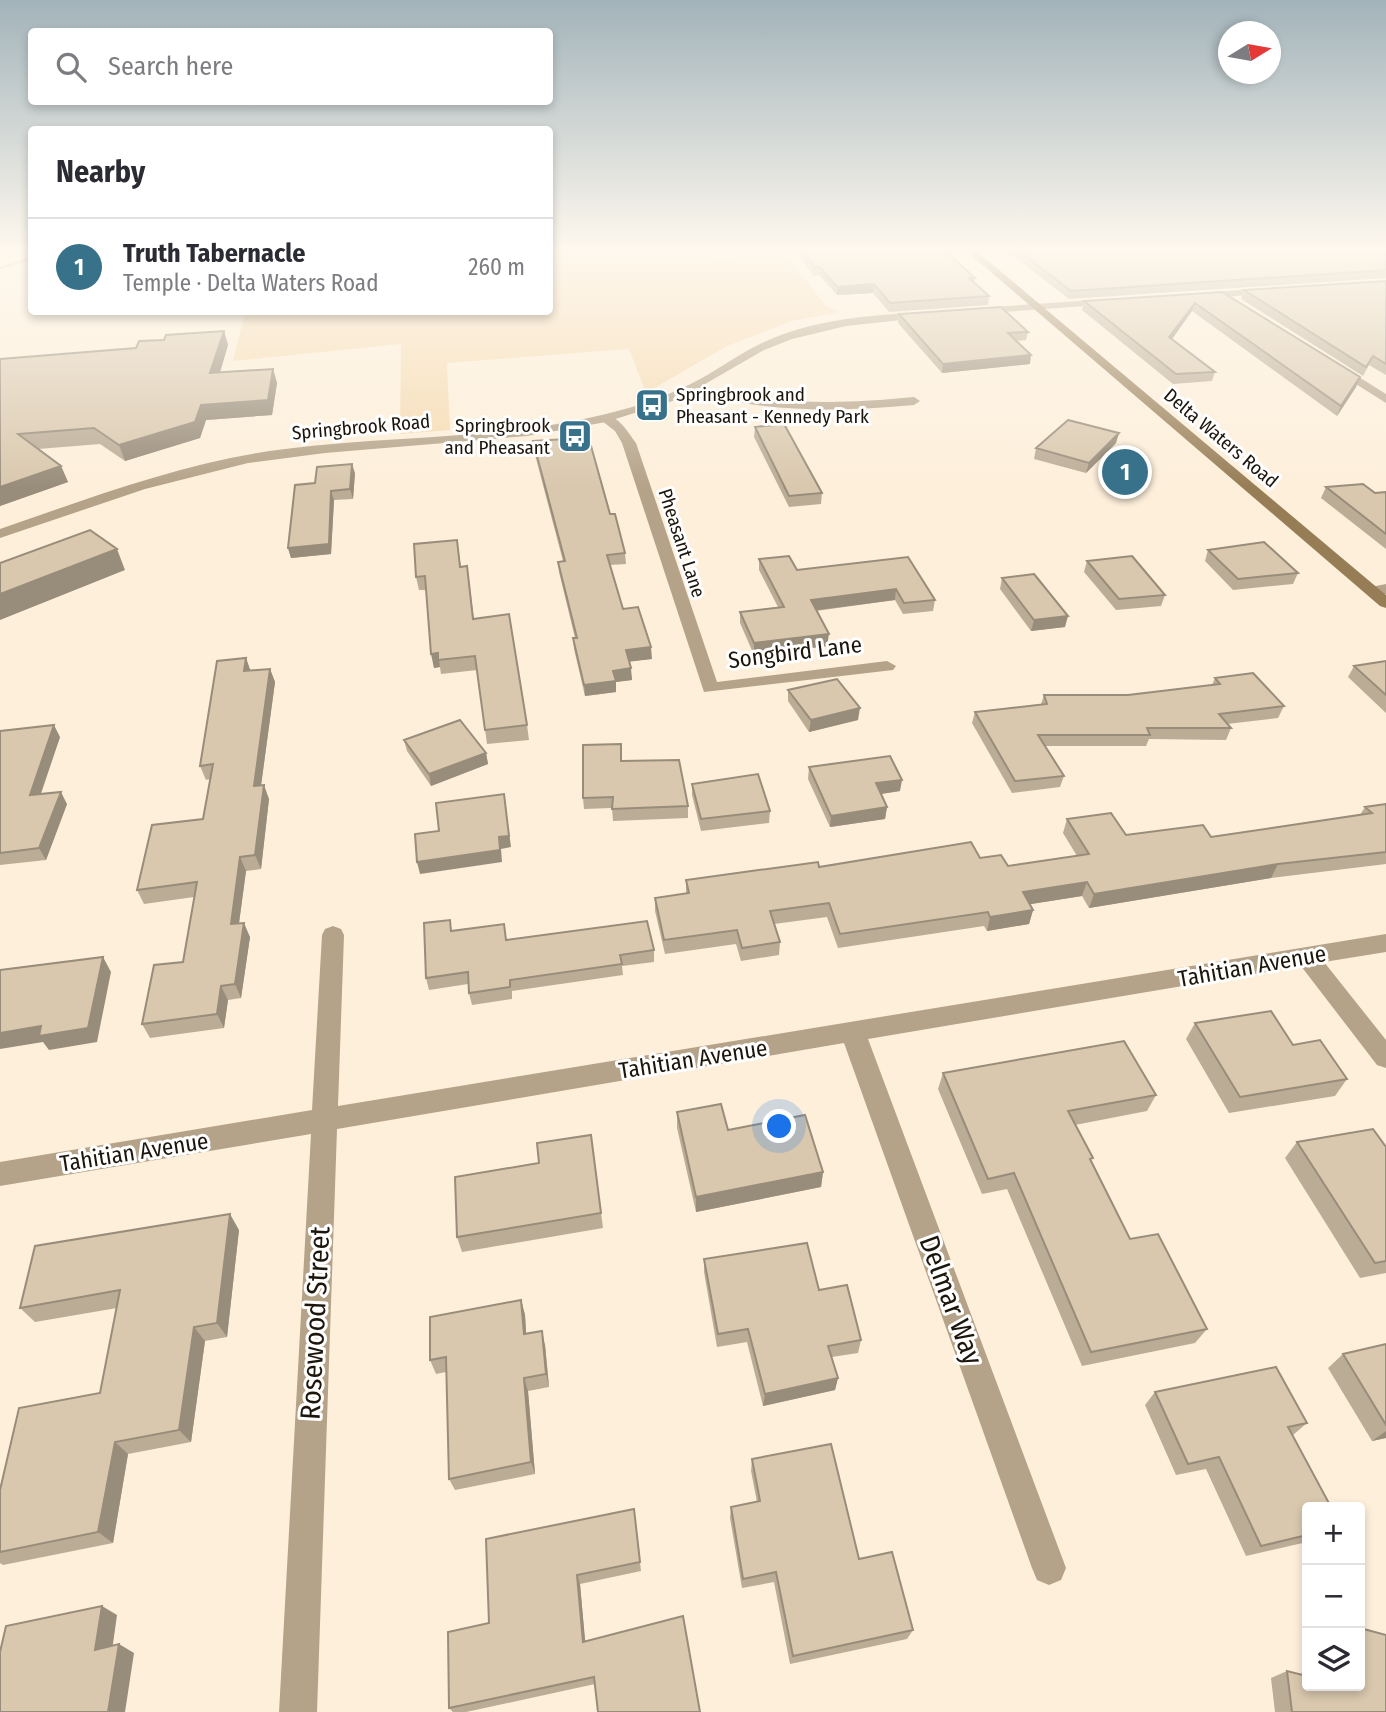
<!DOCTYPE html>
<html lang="en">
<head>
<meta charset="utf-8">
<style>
  body { margin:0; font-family:"Fira Sans Condensed",sans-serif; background:#f2f2f3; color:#2b2b33 }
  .controls { position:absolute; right:21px; bottom:21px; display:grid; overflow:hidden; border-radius:7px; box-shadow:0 4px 10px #0003 }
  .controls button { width:63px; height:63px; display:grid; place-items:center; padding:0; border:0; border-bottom:2px solid #e1e1e2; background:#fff; color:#2b2b33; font:35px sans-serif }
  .compass { position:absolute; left:1218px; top:21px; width:63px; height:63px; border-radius:50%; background:#fff; box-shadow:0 4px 10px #0003; rotate:79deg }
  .you { position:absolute; left:780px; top:1127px; width:24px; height:24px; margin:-18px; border:5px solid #fff; border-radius:50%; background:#1a73e8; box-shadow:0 0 0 10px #1a73e833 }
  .badge { display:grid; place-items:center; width:46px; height:46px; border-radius:50%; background:#37728a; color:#fff; font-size:23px; font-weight:700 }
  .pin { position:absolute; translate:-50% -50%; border:4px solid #fff; box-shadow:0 2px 7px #0006 }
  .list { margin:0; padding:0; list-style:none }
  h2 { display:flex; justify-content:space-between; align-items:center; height:91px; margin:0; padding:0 28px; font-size:30px }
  h2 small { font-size:23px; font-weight:400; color:#7c7c81 }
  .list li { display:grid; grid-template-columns:46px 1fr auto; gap:21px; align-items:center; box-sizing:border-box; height:98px; padding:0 28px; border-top:2px solid #e1e1e2 }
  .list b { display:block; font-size:26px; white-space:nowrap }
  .list p { margin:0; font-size:23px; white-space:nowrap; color:#7c7c81 }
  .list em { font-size:23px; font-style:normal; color:#7c7c81 }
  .icon { flex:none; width:38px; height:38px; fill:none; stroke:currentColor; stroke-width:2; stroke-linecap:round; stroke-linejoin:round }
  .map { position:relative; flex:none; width:1386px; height:1712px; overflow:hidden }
  .search { position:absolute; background:#fff; box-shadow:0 4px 10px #0003; left:28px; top:28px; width:525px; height:77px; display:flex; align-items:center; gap:18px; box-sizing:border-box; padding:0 24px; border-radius:7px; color:#7c7c81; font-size:26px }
  .panel { position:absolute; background:#fff; box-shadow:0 4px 10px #0003; left:28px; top:126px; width:525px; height:189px; border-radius:7px }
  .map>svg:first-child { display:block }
  .green { fill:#f5dab1 }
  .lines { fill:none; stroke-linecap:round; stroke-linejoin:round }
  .stream { fill:#d9b274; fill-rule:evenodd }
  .minor { fill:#b4a389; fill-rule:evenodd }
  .tertiary { fill:#b4a389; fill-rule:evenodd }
  .secondary { fill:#967d56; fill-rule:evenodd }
  .wall { fill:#bbac96 }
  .shaded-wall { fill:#988c7a }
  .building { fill:#d9c8ae; stroke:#988c7a; stroke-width:2 }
  .labels { text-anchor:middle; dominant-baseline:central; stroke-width:6; stroke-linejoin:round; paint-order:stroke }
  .far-poi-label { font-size:19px; fill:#1b150b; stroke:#fefefe; text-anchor:start }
  .far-street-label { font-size:19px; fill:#1b150b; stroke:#fefefe }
  .street-label { font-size:23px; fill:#1b150b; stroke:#fefefe }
  .near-street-label { font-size:28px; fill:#1b150b; stroke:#fefefe }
</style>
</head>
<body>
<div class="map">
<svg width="1386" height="1712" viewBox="0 0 1386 1712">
  <rect width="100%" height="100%" fill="#fdefda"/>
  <path class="green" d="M550 248H707L713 258 784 253 826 306 839 312 792 321 727 346 646 393 629 349 447 363 450 430 400 434 401 344 233 361 245 312H550Z"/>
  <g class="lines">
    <path class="stream" d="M30 257 32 260 0 269V267Z"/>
    <path class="minor" d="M1332 365H1340L1386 394V403L1332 369Z
      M694 384C774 405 832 405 914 397L920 401 914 405C837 412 765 413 690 391L688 388Z
      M602 415C618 414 627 431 636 443L717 682 887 661 896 666 893 670 704 692 622 443 615 431 602 421Z
      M1386 584V594L1372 596 1364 591 1366 588Z
      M333 926 341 929 344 935 338 1106 1386 934V952L1324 962 1386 1040V1068L1377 1065 1301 966 868 1039 1066 1568 1061 1580 1049 1585 1037 1580 1032 1568 844 1043 337 1129 317 1712H279L311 1134 0 1186V1162L312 1110 322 935 325 929Z"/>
    <path class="tertiary" d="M1271 288 1275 293 1198 299 1193 296 1198 293Z
      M1110 299 1115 302 1114 304 975 314 970 311 975 308Z
      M925 312 930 315 929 317 846 326 792 339 764 350 679 399 606 422 527 436 325 453 248 463 145 489 0 538V529C93 497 187 461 285 449 392 435 501 440 606 414 639 406 671 395 700 379 722 367 742 352 764 342 814 319 871 315 925 312Z"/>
    <path class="secondary" d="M963 248H973L1386 595V608L1380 606Z"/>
  </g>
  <path class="wall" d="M793 248H942L975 278 974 283 989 296 988 305 889 312 873 293 837 295 819 275 814 276Z
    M1003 248H1386V278L1069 299Z
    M1386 281V375L1369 365 1363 376 1241 299 1244 290Z
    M1222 292 1356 387 1337 416 1192 311 1172 339 1215 372 1212 381 1173 384 1082 310 1084 301Z
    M899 314 1028 332 1026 340 1016 341 1030 364 942 373 898 323Z
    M224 331 228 345 220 373 273 369 277 383 272 415 206 420 200 438 125 461 100 444 38 449 61 466 68 482 0 506V359L136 348 164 340Z
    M755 427 822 493 821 504 789 507 754 437Z
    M533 441 586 447 625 553 626 564 610 565 623 609 652 659 629 661 632 680 616 682V692L585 696 574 649 573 638H575L559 572 558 562 563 561 534 451Z
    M1116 443 1086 473 1034 459 1036 448Z
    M355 473 353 499 334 500 331 554 291 558 288 548 315 483Z
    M1326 487 1375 493 1386 492V549L1321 498Z
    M457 540 461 567 467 566 474 619 527 725 529 740 487 744 477 670 441 674 440 667 434 668 426 590H419L416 577Z
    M1208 550 1298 573 1293 584 1233 590 1205 561Z
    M908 557 935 600 933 611 903 614 895 600 816 611 827 646 754 655 740 623V612L778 607 759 570V559L797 570Z
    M1087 561 1165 595 1161 606 1116 610 1084 572Z
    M1002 578 1065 627 1031 631 1000 589Z
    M246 658 250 671 270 669 275 682 261 786 269 799 261 869 246 871 239 923 250 937 241 998 228 1000 224 1028 150 1038 142 1024 183 962 194 897 144 904 137 890 203 819 210 779 206 780 200 766Z
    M1386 661V713L1348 677 1354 666Z
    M1215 678 1284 706 1278 718 1227 724 1231 728 1226 740 1149 739 1146 746H1045L1064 776 1060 787 1012 793 972 723 975 712 1041 704 1044 695H1128L1212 685Z
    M788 690 858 720 809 732 788 701Z
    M0 731 60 737 41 794 67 804 46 860 0 865Z
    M404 740 486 753 488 764 431 786 407 751Z
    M621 761 688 806V818L613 821 612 808 584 809 583 798Z
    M809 767 900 791 881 794 887 807 885 819 830 827 808 779Z
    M692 784 770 811 769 823 701 831 692 795Z
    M1386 804V864L1271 878 1089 908 1082 896 1030 904 1033 910 1029 924 987 931 984 926 838 948 827 917 774 924 780 942 779 955 741 961 736 944 665 954 655 911V898L686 893V880L819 867 980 858 1008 866 1077 856 1063 833 1067 819 1126 835 1211 837 1360 815 1365 807Z
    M453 931 507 940 654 950V962L622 966 623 975 512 991V999L472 1005 469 993 468 984 429 990 426 978Z
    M1195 1023 1293 1045 1347 1079 1335 1096 1229 1113 1186 1039Z
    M943 1073 1156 1095 1147 1111 1075 1125 1091 1161 1130 1239 1207 1329 1195 1343 1082 1366 1007 1189 982 1194 938 1089Z
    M677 1112 728 1130 823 1172 821 1187 696 1212 677 1128Z
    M591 1135 603 1228 462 1252 457 1237 539 1163Z
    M1297 1142 1386 1147V1273L1360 1278 1285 1158Z
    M239 1230 227 1337 205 1341 191 1442 128 1454 113 1543 3 1565 0 1563V1490L100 1393 117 1308 35 1322 20 1308Z
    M704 1259 819 1290 861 1340 858 1353 832 1357 838 1378 835 1390 763 1406 747 1342 717 1347 704 1272Z
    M521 1300 525 1315 526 1333 545 1345 549 1387 528 1391 535 1474 455 1490 449 1479 446 1372 436 1374 430 1360Z
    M1386 1344V1438L1372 1441 1328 1368 1343 1354Z
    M1155 1392 1307 1423 1293 1435 1307 1507V1542L1246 1556 1206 1469 1176 1475 1145 1405Z
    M752 1459 859 1559 913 1630 907 1639 790 1664 774 1582 742 1588 730 1518 731 1507 757 1502 751 1471Z
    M634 1509 641 1571 580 1584 585 1642 683 1616 595 1684 466 1712H453L449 1708Z
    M1287 1671 1307 1686H1360L1386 1712H1275L1271 1678Z"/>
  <path class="shaded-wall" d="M874 284 873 293 837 295V287Z
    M1195 303 1192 311 1167 346 1169 337Z
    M224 331 228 345 215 388 210 373Z
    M1031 355 1030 364 942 373 943 364Z
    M273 369 277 383 272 415 206 420 200 438 125 461 119 445Z
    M1360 377 1356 387 1337 416 1341 406Z
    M1119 433 1116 443 1086 473 1089 463Z
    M352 464 355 473 353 499 350 489Z
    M61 466 68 482 0 506V487Z
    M331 491 334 500 331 554 291 558 288 548Z
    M117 549 125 570 0 620V594Z
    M896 589 895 600 810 611 811 600Z
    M1068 616 1065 627 1031 631 1034 620Z
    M829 634 827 646 754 655V643Z
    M651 647 652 659 627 662 626 650Z
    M438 653 440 667 434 668 431 654Z
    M246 658 251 672 244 671Z
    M631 668 632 680 616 682V692L585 696 584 685 613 671Z
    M270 669 275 682 259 800 254 786Z
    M860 708 858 720 809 732 811 720Z
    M54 725 60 737 36 807 30 795Z
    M486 753 488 764 431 786 429 774Z
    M902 780 900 791 874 795 876 783Z
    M264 785 269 799 261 869 255 855Z
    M61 792 67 804 46 860 39 848Z
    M504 794 511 847 501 849 502 862 420 874 417 862Z
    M887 807 885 819 830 827 831 816Z
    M240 857 246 871 237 938 231 924Z
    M1278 864 1271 878 1089 908 1094 894Z
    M1087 882 1082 896 1019 906 1023 892Z
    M1033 910 1029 924 987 931 990 917Z
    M244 923 250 937 241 998 235 984Z
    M103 957 111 972 97 1042 49 1050 43 1042 0 1049V1033Z
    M221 986 228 1000 224 1028 217 1014Z
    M823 1172 821 1187 696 1212V1197Z
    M230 1214 239 1230 227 1337 217 1323Z
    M521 1300 525 1315 527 1348 524 1334Z
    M194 1327 205 1341 191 1442 179 1430Z
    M542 1331 545 1345 549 1387 546 1374Z
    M524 1378 528 1391 535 1474 531 1462Z
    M838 1378 835 1390 763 1406 765 1394Z
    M1386 1431V1438L1372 1441Z
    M115 1442 128 1454 113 1543 98 1532Z
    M577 1575 580 1584 586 1650 583 1642Z
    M102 1606 117 1615 111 1658 95 1650Z
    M119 1644 134 1653 125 1712H108Z"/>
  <path class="building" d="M800 248H942L975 278H969L989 296 890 303 874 284 837 287 820 267H815Z
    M1015 248H1386V270L1071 291Z
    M1386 281V364L1373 356 1366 367 1244 290Z
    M1222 292 1360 377 1341 406 1195 303 1169 337 1215 372 1176 374 1084 301Z
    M1001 307 1028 332 1008 333 1031 355 943 364 899 314Z
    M224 331 210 373 273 369 268 400 201 405 195 422 119 445 94 428 18 434 61 466 0 487V359L136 348 139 341 164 340 166 335Z
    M1068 420 1119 433 1089 463 1036 448Z
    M784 424 822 493 789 496 755 427Z
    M584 438 586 447 591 446 610 514H615L625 553 607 555 623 609 638 607 651 647 626 650 631 668 613 671 616 681 584 685 573 638H577L558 562 565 561 533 441Z
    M352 464 350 489 331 491 329 544 288 548 295 485 315 483 317 467Z
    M1363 484 1375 493 1386 492V534L1326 487Z
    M90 530 117 549 0 594V563Z
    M457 540 460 567 467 566 473 619 509 614 527 725 485 730 475 656 438 660V653L431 654 425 576 416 577 414 544Z
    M1264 542 1298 573 1238 579 1208 550Z
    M789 556 797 570 908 557 935 600 904 603 896 589 811 600 829 634 754 643 740 612 784 607 759 559Z
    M1132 556 1165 595 1119 599 1087 561Z
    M1034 574 1068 616 1034 620 1002 578Z
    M246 658 244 671 270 669 254 786 264 785 255 855 240 857 231 924 244 923 235 984 221 986 217 1014 142 1024 154 965 183 962 197 882 137 890 152 825 203 819 213 764 200 766 217 661Z
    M1386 661V695L1354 666Z
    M1253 673 1284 706 1219 714 1231 728H1147L1150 735H1038L1064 776 1015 781 975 712 1047 704 1044 695H1128L1220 684 1215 678Z
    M837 679 860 708 811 720 788 690Z
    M460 720 486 753 429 774 404 740Z
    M54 725 30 795 61 792 39 848 0 853V731Z
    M621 744V761L679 760 688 806 612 809 613 797 583 798V745Z
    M890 756 902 780 876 783 887 807 831 816 809 767Z
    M758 774 770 811 701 819 692 784Z
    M504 794 509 836 499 837 500 850 417 862 415 834 439 831 436 803Z
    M1386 804V852L1278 864 1094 894 1087 882 1023 892 1033 910 990 917 988 912 840 934 829 903 770 911 780 942 742 948 737 930 664 940 655 898 689 893 686 880 818 862 819 867 971 842 980 858 1001 855 1008 866 1089 854 1067 819 1111 813 1126 835 1203 825 1211 837 1372 813 1365 807Z
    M450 920 451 931 504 924 506 940 647 921 654 950 620 955 622 964 510 980V987L469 993 468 972 426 978 424 923Z
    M103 957 88 1028 39 1036 41 1026 0 1033V970Z
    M1271 1011 1293 1045 1320 1040 1347 1079 1240 1097 1195 1023Z
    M1124 1041 1156 1095 1068 1111 1093 1158 1090 1159 1130 1239 1158 1234 1207 1329 1091 1352 1014 1173 988 1179 943 1073Z
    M721 1104 728 1130 805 1115 823 1172 696 1197 677 1112Z
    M1373 1129 1386 1147V1261L1375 1263 1297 1142Z
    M591 1135 601 1213 457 1237 455 1177 539 1163 537 1143Z
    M230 1214 217 1323 194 1327 179 1430 115 1442 98 1532 0 1552V1490L19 1408 100 1393 120 1290 20 1308 35 1246Z
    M807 1243 819 1290 847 1285 861 1340 828 1346 838 1378 765 1394 748 1329 718 1334 704 1259Z
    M521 1300 524 1334 542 1331 546 1374 524 1378 531 1462 449 1479 446 1357 430 1360V1317Z
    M1386 1344V1425L1343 1354Z
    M1276 1367 1307 1423 1288 1427 1331 1507H1307V1535L1261 1546 1219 1457 1188 1464 1155 1392Z
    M831 1444 859 1559 892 1552 913 1630 793 1656 776 1572 743 1579 731 1507 760 1501 752 1459Z
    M634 1509 640 1562 577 1575 583 1642 683 1616 700 1712H598L594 1677 449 1708 448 1632 489 1623 486 1539Z
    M102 1606 95 1650 119 1644 108 1712H0V1652L6 1626Z
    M1360 1628 1386 1635V1712H1292L1287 1671 1307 1676V1686H1360Z"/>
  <linearGradient id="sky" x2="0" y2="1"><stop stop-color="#a2b3ba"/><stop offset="0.51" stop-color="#fef8ee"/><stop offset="1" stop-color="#fef8ee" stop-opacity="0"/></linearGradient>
  <rect width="1386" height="488" fill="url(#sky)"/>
  <defs>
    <g id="bus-square" transform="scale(1.75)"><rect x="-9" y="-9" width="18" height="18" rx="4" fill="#37728a" stroke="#fefefe"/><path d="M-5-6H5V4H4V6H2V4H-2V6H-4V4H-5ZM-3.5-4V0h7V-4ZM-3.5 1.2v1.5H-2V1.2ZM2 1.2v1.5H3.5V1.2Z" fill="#fff"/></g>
  </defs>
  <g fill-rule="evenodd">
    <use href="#bus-square" x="652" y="405"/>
    <use href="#bus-square" x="575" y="436"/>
  </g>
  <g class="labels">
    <g class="far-poi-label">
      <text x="676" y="394">Springbrook and<tspan x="676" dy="22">Pheasant - Kennedy Park</tspan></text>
      <text x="550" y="425" text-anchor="end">Springbrook<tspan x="550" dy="22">and Pheasant</tspan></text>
    </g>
    <g class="far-street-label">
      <text transform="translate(361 427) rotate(-5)">Springbrook Road</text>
      <text transform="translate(1221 438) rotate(40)">Delta Waters Road</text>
      <text transform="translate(682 543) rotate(72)">Pheasant Lane</text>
    </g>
    <g class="street-label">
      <text transform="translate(795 652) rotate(-7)">Songbird Lane</text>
      <text transform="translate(1252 966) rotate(-10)">Tahitian Avenue</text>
      <text transform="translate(693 1059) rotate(-9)">Tahitian Avenue</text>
      <text transform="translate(134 1152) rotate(-9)">Tahitian Avenue</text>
    </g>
    <g class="near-street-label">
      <text transform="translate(951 1300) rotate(70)">Delmar Way</text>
      <text transform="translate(315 1323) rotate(-87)">Rosewood Street</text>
    </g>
  </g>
</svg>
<div class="controls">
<button>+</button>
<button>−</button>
<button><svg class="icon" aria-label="layers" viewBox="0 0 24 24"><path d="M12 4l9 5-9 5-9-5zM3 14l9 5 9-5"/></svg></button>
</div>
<svg class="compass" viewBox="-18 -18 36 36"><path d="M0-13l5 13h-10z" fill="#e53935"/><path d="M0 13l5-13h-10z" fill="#7c7c81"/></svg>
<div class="you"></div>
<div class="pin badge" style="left:1125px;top:472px">1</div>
<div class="search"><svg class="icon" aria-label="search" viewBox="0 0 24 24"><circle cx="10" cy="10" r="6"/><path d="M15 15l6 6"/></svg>Search here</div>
<section class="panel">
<h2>Nearby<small></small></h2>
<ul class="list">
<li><span class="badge">1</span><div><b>Truth Tabernacle</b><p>Temple · Delta Waters Road</p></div><em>260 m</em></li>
</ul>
</section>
</div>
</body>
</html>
